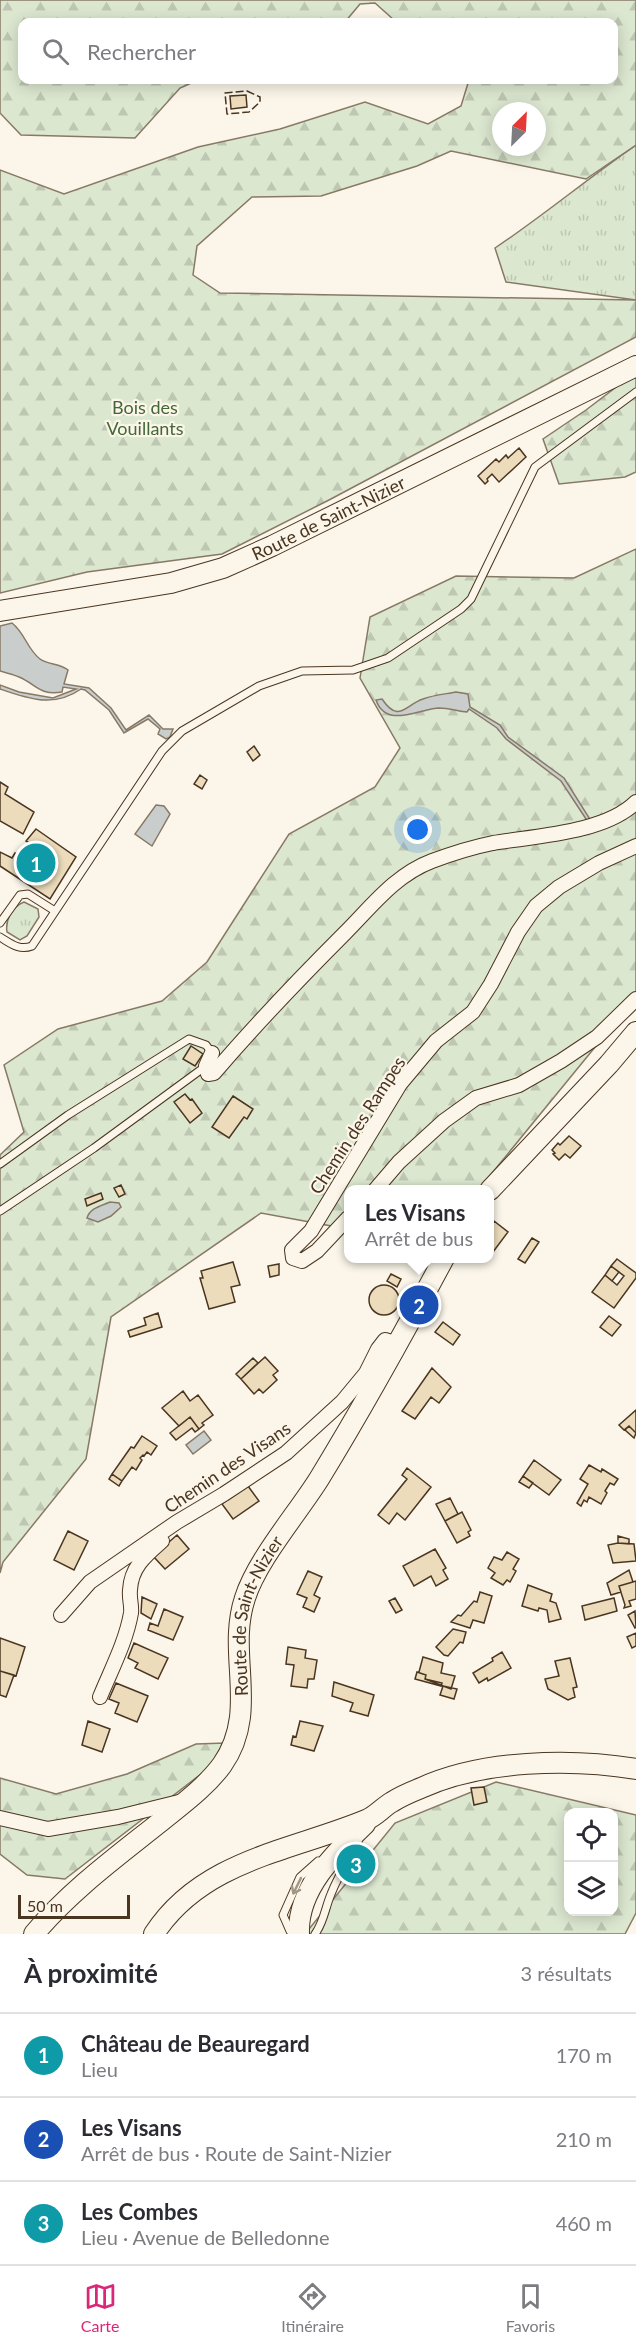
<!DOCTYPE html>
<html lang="fr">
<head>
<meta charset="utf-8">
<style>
  body { margin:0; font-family:Lato,sans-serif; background:#f2f2f3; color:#2b2b33 }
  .controls { position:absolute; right:18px; bottom:18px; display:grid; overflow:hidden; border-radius:12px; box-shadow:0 3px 15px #0003 }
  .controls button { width:54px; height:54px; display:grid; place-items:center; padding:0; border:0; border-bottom:2px solid #e1e1e2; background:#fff; color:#2b2b33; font:30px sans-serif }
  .compass { position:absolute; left:492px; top:102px; width:54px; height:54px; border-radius:50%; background:#fff; box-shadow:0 3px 15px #0003; rotate:24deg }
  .scale { position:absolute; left:18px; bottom:15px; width:112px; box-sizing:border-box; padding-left:6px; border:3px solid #4a3520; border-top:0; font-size:16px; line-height:21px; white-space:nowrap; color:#4a3520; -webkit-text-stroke:4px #fbf6e9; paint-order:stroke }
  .you { position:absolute; left:418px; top:830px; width:21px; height:21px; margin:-15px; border:4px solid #fff; border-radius:50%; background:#1a73e8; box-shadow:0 0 0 9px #1a73e833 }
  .badge { display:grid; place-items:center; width:39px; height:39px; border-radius:50%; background:#db2777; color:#fff; font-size:20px; font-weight:700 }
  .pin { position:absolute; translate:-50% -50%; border:3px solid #fff; box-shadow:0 2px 6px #0006 }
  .popup { position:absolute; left:344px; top:1185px; width:150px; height:78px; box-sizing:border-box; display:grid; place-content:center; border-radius:12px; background:#fff; filter:drop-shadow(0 2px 4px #0005); font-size:20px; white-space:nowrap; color:#7c7c81 }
  .popup b { font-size:22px; color:#2b2b33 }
  .popup::after { content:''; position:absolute; left:50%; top:100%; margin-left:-12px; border:12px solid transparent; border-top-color:#fff }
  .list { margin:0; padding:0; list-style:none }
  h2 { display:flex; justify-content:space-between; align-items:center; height:78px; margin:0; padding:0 24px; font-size:26px }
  h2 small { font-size:20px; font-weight:400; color:#7c7c81 }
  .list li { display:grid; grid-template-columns:39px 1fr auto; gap:18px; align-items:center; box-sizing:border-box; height:84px; padding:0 24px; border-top:2px solid #e1e1e2 }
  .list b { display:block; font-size:22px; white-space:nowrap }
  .list p { margin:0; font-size:20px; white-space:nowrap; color:#7c7c81 }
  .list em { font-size:20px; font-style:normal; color:#7c7c81 }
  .icon { flex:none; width:33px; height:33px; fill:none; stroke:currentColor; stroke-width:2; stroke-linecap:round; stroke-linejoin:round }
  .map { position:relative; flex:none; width:636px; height:1934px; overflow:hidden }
  .search { position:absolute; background:#fff; box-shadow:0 3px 15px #0003; left:18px; right:18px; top:18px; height:66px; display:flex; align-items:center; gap:15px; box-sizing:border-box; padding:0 21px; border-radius:12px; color:#7c7c81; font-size:22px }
  .sheet { height:330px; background:#fff }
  nav { display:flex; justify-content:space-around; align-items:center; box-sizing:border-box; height:84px; border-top:2px solid #e1e1e2; background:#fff; font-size:16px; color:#7c7c81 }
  nav a { display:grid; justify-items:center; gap:3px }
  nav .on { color:#db2777 }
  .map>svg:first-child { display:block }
  .grass { fill:url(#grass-tufts); stroke:#887966; stroke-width:1.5 }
  .forest { fill:url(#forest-firs); stroke:#887966; stroke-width:1.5; fill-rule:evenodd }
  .water { fill:#c9cecd; stroke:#887966; stroke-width:1.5 }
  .building { fill:#ecdcbc; stroke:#4a3520; stroke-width:1.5 }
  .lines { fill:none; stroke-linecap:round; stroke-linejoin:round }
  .service-casing { stroke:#4a3520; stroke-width:9 }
  .minor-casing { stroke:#4a3520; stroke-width:16 }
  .secondary-casing { stroke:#4a3520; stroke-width:22 }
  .service { stroke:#fbf6e9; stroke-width:7 }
  .minor { stroke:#fbf6e9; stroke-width:14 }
  .secondary { stroke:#fbf6e9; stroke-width:20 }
  .fence { stroke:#4a3520; stroke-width:1.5; stroke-dasharray:8 3; stroke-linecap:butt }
  .oneway { stroke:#a29684 }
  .labels { text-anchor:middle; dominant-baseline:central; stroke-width:4.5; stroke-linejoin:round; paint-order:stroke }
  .park-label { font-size:18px; fill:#436837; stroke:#fbf6e9 }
  .street-label { font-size:18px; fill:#4a3520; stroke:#fbf6e9 }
</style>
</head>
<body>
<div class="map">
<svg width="636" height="1934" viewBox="0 0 636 1934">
  <defs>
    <pattern id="grass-tufts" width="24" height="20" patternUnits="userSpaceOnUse" patternTransform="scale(1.5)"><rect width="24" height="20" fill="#dce7d0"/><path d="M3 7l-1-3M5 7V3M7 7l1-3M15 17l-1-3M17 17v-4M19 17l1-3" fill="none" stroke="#bec7b2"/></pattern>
    <pattern id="forest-firs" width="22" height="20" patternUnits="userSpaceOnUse" patternTransform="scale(1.5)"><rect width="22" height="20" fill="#dce7d0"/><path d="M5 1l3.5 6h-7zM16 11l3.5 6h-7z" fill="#bec7b2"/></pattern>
  </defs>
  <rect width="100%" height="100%" fill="#fbf6e9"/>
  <path class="grass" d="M636 145V300L506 282 495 248C543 216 588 178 636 145Z
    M24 902 38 909 39 917 27 936 20 940 7 932C5 920 12 907 24 902Z"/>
  <path class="forest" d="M0 0H636V145L586 179 451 151 417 166 321 196 252 197 197 246 193 275 220 293 636 300V337L329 500 222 554 87 572 0 593V170L64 194 198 147 280 129 365 102 428 124 461 106 469 80H614V22H394V20L375 3 360 4 345 22H22V80H198L180 88 135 138 21 135 0 113ZM501 111H537V147H501Z
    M636 372V472L625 477 559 484 543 439 586 410Z
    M636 549V997L479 1189 348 1190V1229L261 1213 111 1317 86 1459 3 1562 0 1573V1155L24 1132 4 1065 58 1029 162 1001 207 962 289 834 375 787 400 748 360 678 370 617 456 576 574 578Z
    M225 1743 214 1764 65 1879 27 1875 0 1854V1778L56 1794 127 1774 196 1744Z
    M496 1782 636 1815V1913L625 1934H305L395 1823ZM568 1812H614V1912H568Z"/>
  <path class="water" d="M12 623C25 633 27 649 40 659 48 665 60 663 68 670L64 684 89 688 111 708 126 730 149 715 163 729H173L170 737 166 739 158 734 160 729 148 719 124 733 109 710 85 690 81 689C54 708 29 699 0 689V685L19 692 53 698 76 689 63 687 62 692C40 696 36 684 19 677 13 674 6 673 0 671V626Z
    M456 692 468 694 470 707 500 725 508 737 564 778 593 824 590 825 561 781 506 739 497 728 469 709 467 712C458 711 448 708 439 708 418 709 386 729 376 700L382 699C399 724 405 705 423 699 433 695 446 694 456 692Z
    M156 805 164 806 170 814 152 846 135 834Z
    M110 1202 119 1203 121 1207 111 1216 98 1222 87 1218C90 1208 101 1206 110 1202Z
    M204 1431 211 1440 193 1454 186 1445Z"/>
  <path class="building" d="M246 95 247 107 231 109 230 96Z
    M519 448 526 457 499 482 492 474 487 479 488 481 485 484 478 476 496 459 499 462 506 455 508 458Z
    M254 746 260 755 253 761 247 752Z
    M200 775 207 780 202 789 194 784Z
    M0 782 8 787 5 794 34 812 23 834 0 821Z
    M36 829 76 857 50 899 0 866V852L12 858 15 853 28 860 37 848 26 841Z
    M191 1046 203 1054 195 1066 183 1059Z
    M185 1094 190 1100 192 1099 202 1113 190 1123 174 1102Z
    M233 1096 253 1109 247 1119 244 1117 229 1138 212 1127Z
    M569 1136 581 1146 570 1158 565 1154 559 1160 553 1154 555 1153 552 1150 558 1143 560 1145Z
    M121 1185 125 1194 119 1197 114 1188Z
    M101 1193 103 1199 87 1206 85 1199Z
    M494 1221 508 1232 490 1256V1227Z
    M532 1238 539 1242 525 1263 518 1259Z
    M617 1259 636 1273V1278L614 1308 592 1292 605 1275 617 1285 624 1276 611 1266Z
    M233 1262 240 1285 231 1287 235 1302 209 1309 200 1278H203L201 1271Z
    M279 1264V1275L270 1277 268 1266Z
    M611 1266 619 1272 612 1281 605 1275Z
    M391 1274 401 1279 397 1287 387 1281Z
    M369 1300a15 15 0 1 1 30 0a15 15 0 1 1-30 0Z
    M158 1313 162 1327 130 1337 128 1331 146 1325 144 1318Z
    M609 1316 621 1325 612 1336 600 1327Z
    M443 1322 460 1335 453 1345 435 1332Z
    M265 1357 278 1371 273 1375 277 1380 263 1393 259 1389 254 1394 241 1379Z
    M253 1358 258 1363 241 1379 236 1374Z
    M432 1368 451 1387 439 1403 431 1397 415 1419 402 1411Z
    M183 1391 190 1401 198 1395 213 1415 202 1423 204 1425 199 1429 190 1417 179 1426 162 1408Z
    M636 1410V1433L629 1426 624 1430 619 1425Z
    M190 1417 199 1429 195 1432 192 1428 176 1440 170 1433Z
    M629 1426 636 1433 634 1438 625 1430Z
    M142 1436 157 1446 151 1455 147 1452 144 1456 143 1455 140 1458 142 1460 136 1470 132 1467 122 1481 112 1474 131 1447 134 1448Z
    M534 1460 561 1480 549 1495 523 1476Z
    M589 1465 601 1472 602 1469 618 1479 614 1485 610 1483 605 1491 607 1493 601 1504 589 1497 587 1502 584 1500 581 1506 577 1503 588 1484 580 1479Z
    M407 1468 431 1487 405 1520 397 1513 389 1524 378 1515 407 1479 402 1475Z
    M112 1474 122 1481 119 1486 109 1479Z
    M523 1476 533 1483 529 1488 519 1482Z
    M248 1486 259 1501 233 1519 222 1504Z
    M450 1498 458 1514 445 1521 436 1504Z
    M462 1512 471 1530 468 1532 470 1536 457 1543 445 1521Z
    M68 1531 88 1541 74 1570 54 1560Z
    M177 1535 189 1549 165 1569 153 1556Z
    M618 1536 629 1539V1544L618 1543Z
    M618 1543 634 1544 636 1561 613 1563 608 1545Z
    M435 1549 446 1568 443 1570 448 1579 436 1586 431 1576 414 1586 403 1566Z
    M507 1552 519 1559 513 1569 516 1571 510 1582 507 1580 503 1585 491 1578 495 1573 488 1568 494 1557 502 1560Z
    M629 1570 633 1582 619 1586 621 1592 611 1595 607 1583Z
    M308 1571 322 1577 314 1595 320 1598 314 1612 303 1607 307 1598 297 1594Z
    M636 1581V1599L629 1601 631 1606 624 1608 625 1605 619 1586Z
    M528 1585 552 1594 550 1601 556 1603 561 1619 549 1622 547 1610 539 1608 538 1611 522 1606Z
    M480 1592 492 1596 484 1623 473 1620 470 1628 451 1622 458 1615 461 1616 474 1601 477 1602Z
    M142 1597 157 1604 151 1619 141 1613Z
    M395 1598 402 1610 396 1613 389 1601Z
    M614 1598 617 1611 585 1620 582 1606Z
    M164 1609 183 1617 173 1640 148 1630 150 1623 158 1626Z
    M635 1611 636 1627 635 1628 628 1615Z
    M453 1629 466 1632 463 1643 460 1642 448 1656 444 1655 436 1647Z
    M636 1633V1646L632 1648 627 1637Z
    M0 1638 25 1647 16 1676 0 1671Z
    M134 1643 168 1658 158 1679 135 1668 138 1663 128 1658Z
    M288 1647 306 1650 305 1658 317 1660 314 1679H308L307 1688 291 1686 294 1665 286 1664Z
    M502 1652 511 1668 488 1681 487 1678 479 1683 473 1673 493 1661 492 1658Z
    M423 1657 443 1663 441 1673 455 1676 451 1689 425 1679 426 1675 417 1672H419Z
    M570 1658 577 1687 573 1688 575 1697 568 1700 548 1689 545 1679 559 1676 555 1661Z
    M0 1671 14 1675 6 1697 0 1695Z
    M417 1672 426 1675 425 1679 442 1683 441 1686 415 1679Z
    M334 1682 374 1695 368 1716 350 1711 353 1703 332 1696Z
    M116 1683 148 1696 137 1722 115 1713 119 1703 109 1699Z
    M443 1686 457 1689 454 1699 440 1695Z
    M88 1721 110 1729 102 1752 82 1745Z
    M300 1721 323 1726 314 1751 291 1745 293 1736 296 1737Z
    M484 1787 487 1802 474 1805 471 1788Z"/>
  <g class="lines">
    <g class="service-casing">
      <path id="service" d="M0 923 20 895 28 894 55 911
        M0 937C10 943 19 951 32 946L162 751 182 731 259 686 302 671 353 670 388 658 461 609 471 599 535 467 636 392
        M0 1164 68 1115 189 1039 206 1045 212 1053
        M0 1211 94 1148 206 1066
        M296 1934 290 1931 283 1915 300 1877 318 1861
        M315 1934C324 1922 325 1908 331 1894 338 1876 349 1859 358 1842"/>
    </g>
    <g class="minor-casing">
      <path id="minor" d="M212 1053 206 1066 208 1074 214 1073C256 1024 300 978 345 933 372 906 395 875 432 861 451 854 473 847 493 843 535 836 605 833 636 802
        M375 1190 399 1162 444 1121 476 1098 519 1085 561 1061 597 1037 636 999
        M348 1218 317 1251 302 1261 293 1258 292 1250 311 1231 400 1084 436 1041 473 1012 491 984 518 932 536 906 559 887 599 863 636 846
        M61 1615 90 1582 177 1522 224 1494 286 1453 342 1402 366 1373 378 1349 385 1340 398 1344
        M100 1697C111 1670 126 1642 131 1613 132 1606 129 1598 130 1590 131 1567 146 1555 162 1541
        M0 1818 48 1829 118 1817 183 1801"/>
    </g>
    <g class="secondary-casing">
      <g id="secondary">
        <path id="s1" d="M0 611 171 583 223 568 272 546 636 366"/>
        <path d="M490 1190 609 1064 636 1032"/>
        <path id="s2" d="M34 1934C70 1891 115 1858 159 1823 181 1805 205 1788 222 1765 260 1711 226 1655 245 1598 257 1560 297 1514 319 1479 363 1407 404 1333 444 1258"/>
        <path d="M154 1934C202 1860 291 1851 366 1820 376 1816 383 1807 392 1802 401 1796 411 1792 421 1788 482 1760 571 1758 636 1769"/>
        <path d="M299 1934C297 1889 335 1853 365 1824"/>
      </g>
    </g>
    <use href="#service" class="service"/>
    <use href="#minor" class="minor"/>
    <use href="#secondary" class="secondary"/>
    <path class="fence" d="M247 91 260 97V102L249 112 227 114 225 93Z"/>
  </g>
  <defs><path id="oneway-shaft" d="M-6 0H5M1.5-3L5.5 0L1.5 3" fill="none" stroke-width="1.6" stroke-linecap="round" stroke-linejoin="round" transform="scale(1.5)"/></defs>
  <use class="oneway" href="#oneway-shaft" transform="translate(297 1886) rotate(116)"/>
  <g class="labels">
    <g class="park-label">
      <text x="145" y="407">Bois des<tspan x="145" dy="21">Vouillants</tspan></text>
    </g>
    <g class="street-label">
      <text stroke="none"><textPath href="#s1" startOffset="344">Route de Saint-Nizier</textPath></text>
      <text transform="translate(357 1125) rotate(-57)">Chemin des Rampes</text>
      <text transform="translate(227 1467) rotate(-34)">Chemin des Visans</text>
      <text stroke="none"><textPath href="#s2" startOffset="410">Route de Saint-Nizier</textPath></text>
    </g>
  </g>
</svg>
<div class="controls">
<button><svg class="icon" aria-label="locate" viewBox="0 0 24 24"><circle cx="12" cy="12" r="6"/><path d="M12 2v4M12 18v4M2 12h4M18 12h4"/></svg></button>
<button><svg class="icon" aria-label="layers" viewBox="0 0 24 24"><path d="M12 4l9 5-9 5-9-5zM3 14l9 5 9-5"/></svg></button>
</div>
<svg class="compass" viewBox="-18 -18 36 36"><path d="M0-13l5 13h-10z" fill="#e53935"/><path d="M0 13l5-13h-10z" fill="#7c7c81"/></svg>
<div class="scale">50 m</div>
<div class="you"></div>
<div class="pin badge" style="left:36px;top:863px;background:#0f9aa8">1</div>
<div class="pin badge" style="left:419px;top:1305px;background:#1a4fb4">2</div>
<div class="popup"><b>Les Visans</b>Arrêt de bus</div>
<div class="pin badge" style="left:356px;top:1864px;background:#0f9aa8">3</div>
<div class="search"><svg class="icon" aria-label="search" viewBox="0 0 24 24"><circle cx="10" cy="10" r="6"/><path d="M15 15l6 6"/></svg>Rechercher</div>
</div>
<section class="sheet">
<h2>À proximité<small>3 résultats</small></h2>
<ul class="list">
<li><span class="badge" style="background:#0f9aa8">1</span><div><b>Château de Beauregard</b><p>Lieu</p></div><em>170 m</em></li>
<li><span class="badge" style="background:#1a4fb4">2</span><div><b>Les Visans</b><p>Arrêt de bus · Route de Saint-Nizier</p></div><em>210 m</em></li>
<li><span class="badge" style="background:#0f9aa8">3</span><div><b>Les Combes</b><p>Lieu · Avenue de Belledonne</p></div><em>460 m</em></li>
</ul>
</section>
<nav>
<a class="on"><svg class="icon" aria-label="map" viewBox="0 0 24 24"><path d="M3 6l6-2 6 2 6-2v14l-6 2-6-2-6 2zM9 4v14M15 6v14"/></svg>Carte</a>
<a><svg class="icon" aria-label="directions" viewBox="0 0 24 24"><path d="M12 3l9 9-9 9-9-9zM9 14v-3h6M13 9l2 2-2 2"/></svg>Itinéraire</a>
<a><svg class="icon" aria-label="saved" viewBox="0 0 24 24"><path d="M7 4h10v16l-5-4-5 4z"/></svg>Favoris</a>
</nav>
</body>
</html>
